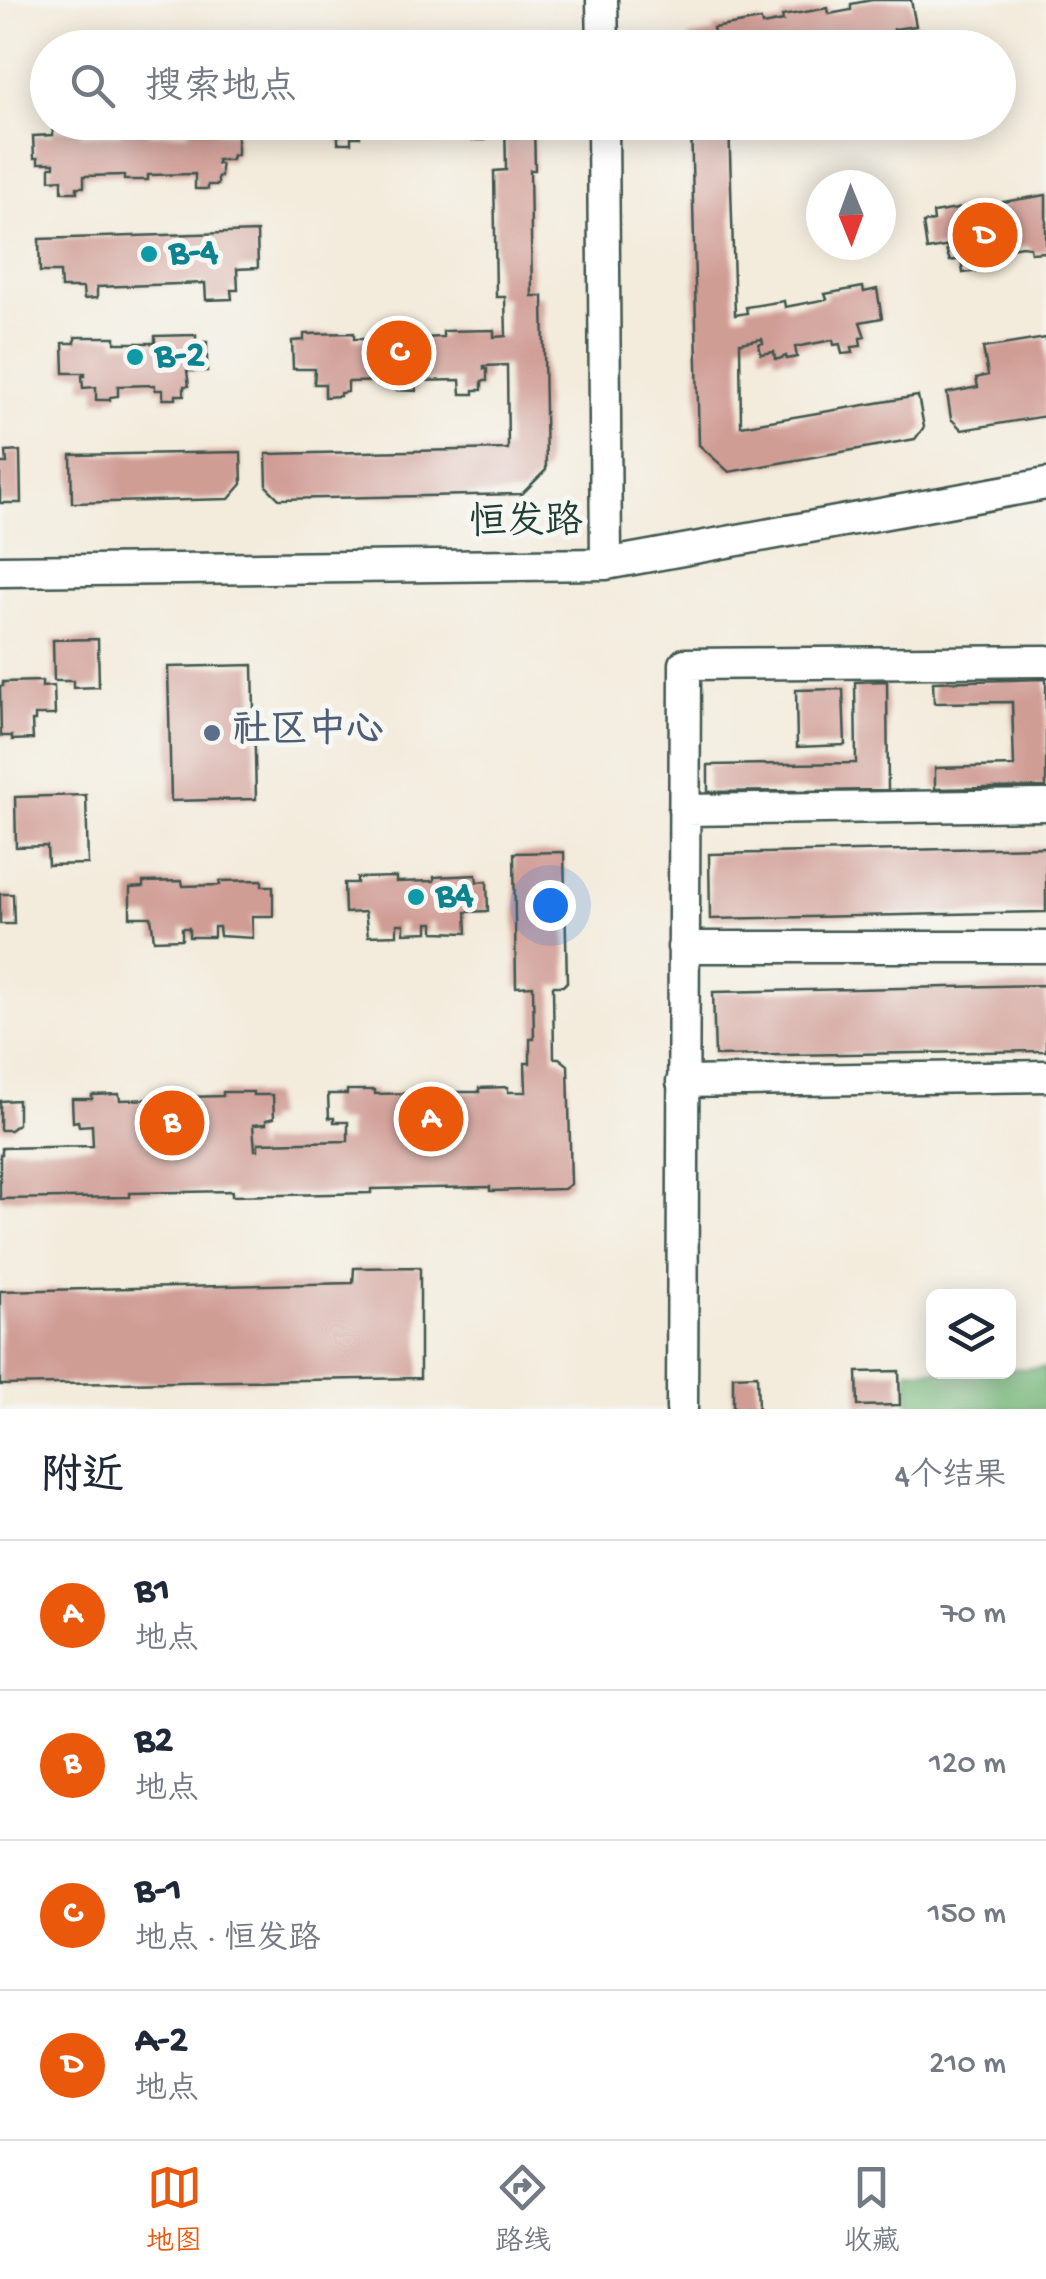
<!DOCTYPE html>
<html lang="zh">
<head>
<meta charset="utf-8">
<style>
  body { margin:0; font-family:"Gochi Hand","LXGW WenKai TC",sans-serif; background:#f2f2f3; color:#1f2937 }
  .controls { position:absolute; right:30px; bottom:30px; display:grid; overflow:hidden; border-radius:15px; box-shadow:0 5px 25px #0003 }
  .controls button { width:90px; height:90px; display:grid; place-items:center; padding:0; border:0; border-bottom:2px solid #e0e1e3; background:#fff; color:#1f2937; font:50px sans-serif }
  .compass { position:absolute; left:806px; top:170px; width:90px; height:90px; border-radius:50%; background:#fff; box-shadow:0 5px 25px #0003; rotate:179deg }
  .you { position:absolute; left:550px; top:905px; width:35px; height:35px; margin:-25px; border:8px solid #fff; border-radius:50%; background:#1a73e8; box-shadow:0 0 0 15px #1a73e833 }
  .badge { display:grid; place-items:center; width:65px; height:65px; border-radius:50%; background:#ea580c; color:#fff; font-size:32px; font-weight:700 }
  .pin { position:absolute; translate:-50% -50%; border:5px solid #fff; box-shadow:0 2px 10px #0006 }
  .list { margin:0; padding:0; list-style:none }
  h2 { display:flex; justify-content:space-between; align-items:center; height:130px; margin:0; padding:0 40px; font-size:42px }
  h2 small { font-size:32px; font-weight:400; color:#747a83 }
  .list li { display:grid; grid-template-columns:65px 1fr auto; gap:30px; align-items:center; box-sizing:border-box; height:150px; padding:0 40px; border-top:2px solid #e0e1e3 }
  .list b { display:block; font-size:38px; white-space:nowrap }
  .list p { margin:0; font-size:32px; white-space:nowrap; color:#747a83 }
  .list em { font-size:32px; font-style:normal; color:#747a83 }
  .icon { flex:none; width:55px; height:55px; fill:none; stroke:currentColor; stroke-width:2; stroke-linecap:round; stroke-linejoin:round }
  .map { position:relative; flex:none; width:1046px; height:1409px; overflow:hidden }
  .search { position:absolute; background:#fff; box-shadow:0 5px 25px #0003; left:30px; right:30px; top:30px; height:110px; display:flex; align-items:center; gap:25px; box-sizing:border-box; padding:0 35px; border-radius:55px; color:#747a83; font-size:38px }
  .sheet { height:730px; background:#fff }
  nav { display:flex; justify-content:space-around; align-items:center; box-sizing:border-box; height:140px; border-top:2px solid #e0e1e3; background:#fff; font-size:28px; color:#747a83 }
  nav a { display:grid; justify-items:center; gap:5px }
  nav .on { color:#ea580c }
  .map>svg:first-child { display:block }
  .forest { fill:#75b678; stroke:#4a7a56; stroke-width:2.5 }
  .building { fill:#d09d95 }
  .lines { fill:none; stroke-linecap:round; stroke-linejoin:round }
  .minor-casing { stroke:#3f574d; stroke-width:35 }
  .minor { stroke:#fff; stroke-width:30 }
  .culture-dot { fill:#0f9aa8; stroke:#f6f6f2; stroke-width:4 }
  .service-dot { fill:#5c6f8a; stroke:#f6f6f2; stroke-width:4 }
  .labels { text-anchor:middle; dominant-baseline:central; stroke-width:10; stroke-linejoin:round; paint-order:stroke }
  .culture-label { font-size:38px; font-weight:bold; fill:#0d838f; stroke:#f6f6f2; text-anchor:start }
  .street-label { font-size:38px; fill:#1f3d34; stroke:#f6f6f2 }
  .service-label { font-size:38px; font-weight:bold; fill:#4e5e75; stroke:#f6f6f2; text-anchor:start }
</style>
</head>
<body>
<div class="map">
<svg width="1046" height="1409" viewBox="0 0 1046 1409">
  <rect width="100%" height="100%" fill="#f6f6f2"/>
  <filter id="ink" filterUnits="userSpaceOnUse"><feTurbulence type="fractalNoise" baseFrequency=".01" numOctaves="2"/><feDisplacementMap in="SourceGraphic" scale="20" xChannelSelector="R" yChannelSelector="G"/><feConvolveMatrix kernelMatrix="1 2 1 2 8 2 1 2 1" color-interpolation-filters="sRGB"/></filter>
  <filter id="wash" filterUnits="userSpaceOnUse"><feTurbulence type="fractalNoise" baseFrequency=".0048" numOctaves="4" result="noise"/><feDisplacementMap in="SourceGraphic" scale="40" xChannelSelector="R" yChannelSelector="G"/><feGaussianBlur stdDeviation="2.25" result="paint"/><feColorMatrix in="noise" values="0 0 0 0 0 0 0 0 0 0 0 0 0 0 0 0 0 1.4 0 .05"/><feComposite in="paint" operator="in"/></filter>
  <g filter="url(#wash)">
    <rect width="100%" height="100%" fill="#f3ebdb"/>
    <path class="forest" d="M1046 1368V1409H909L908 1370 1008 1372 1009 1369Z"/>
    <g id="blocks">
      <path class="building" d="M872 0H911L916 26 894 29 895 34 897 33 899 45 895 48H689V37L714 33 713 28 761 20 762 25 783 21 782 16 828 8 829 14 851 10V4Z
        M324 122H455V126H422V131H400L399 127 360 128V137H351V143H338V130H324Z
        M471 122H498V128H492V135H485V140H472Z
        M505 122H534L535 170H530L532 296H543L546 470 522 494 279 499 267 487 266 454 508 449 507 365 484 366V369H487V381H482V390H474V394H461L460 380 415 381 416 391 395 390V381L348 382V392L340 393V396L325 397V384H314L315 369H293L292 341 304 340V334L354 333V339H375V332L422 331V338L443 337V331L494 330V337L506 336 505 297H496L494 171 506 170Z
        M691 122H729L735 315 747 313 746 307 784 301 785 307 827 299 825 294 863 287 864 292 877 289 882 318 860 322 865 337 860 338 861 346 852 347 853 353 842 354 840 344 834 345 833 340 795 347 797 357 787 359 786 356 779 359H775L774 352 761 354 759 344 763 343 762 339 740 343 741 426 918 396 924 427 915 439 729 472 699 445Z
        M189 127H216V132H237V155H232V160H217V164H221V177H218V185H208V189H195V174L148 175V180H124V175L84 176V187H77V192H62V179L50 180V167H54V163H38V158H34L33 136 53 135V130L81 129V135L121 134V128H149V134L189 133Z
        M1046 195V252L1031 253 1030 247 1022 246 982 253 984 264 977 266 978 271 963 273 961 259 950 261 946 250 949 249V246L927 250 923 223 934 221 933 213 981 205 982 212 1005 208 1003 202Z
        M257 232 258 268 237 269 238 290H231L232 299 206 300 205 283 97 287V298L84 299 83 288H61L60 272H40L39 239Z
        M196 335V342H207V371H187L189 386H184V395H176V399H163V390H155V385L118 386V396L110 397V400H96V387L83 388 82 376H85V373H64L63 343H75V337H115V343H155V336Z
        M1046 338V416L962 430 951 419 947 393 978 387 976 378 988 375 983 348Z
        M20 451 21 503H0V463H7L6 452Z
        M241 452 242 484 229 499 72 503 71 455Z
        M98 639 99 687 73 688V681H54L53 640Z
        M253 665 256 799 171 801 168 667Z
        M1046 679V787L935 789V768L1014 766 1012 702 934 703 933 682Z
        M42 681V687L54 686 55 715H35V721H32L33 739 12 740V736H1L0 686H3V682Z
        M887 681 888 790 708 792V765L856 763 855 682Z
        M843 689 845 745 797 747 796 690Z
        M86 795 88 864 48 865 47 846 16 847 15 797Z
        M1046 847V912L710 919 709 854Z
        M564 852 567 982 563 986H553L554 1058H559L568 1065 571 1184 564 1189 490 1191V1187L371 1189V1193L330 1194 232 1196V1191L130 1193V1197L0 1199V1154H2V1148L93 1146 92 1125 79 1126 78 1121 73 1122 72 1099H92V1095L119 1094 120 1100 159 1099V1093H186V1097L223 1096V1092H253V1095H273L274 1118 266 1120V1124L253 1125 255 1150H258V1143L348 1141V1122H334V1118H329L328 1094H347V1090H375V1094L415 1093 414 1089H442V1092H479V1088L508 1087V1092H526L525 1063H530V1039H534L533 986 516 987 514 853Z
        M476 875 477 882 487 881 488 911 466 912 467 933 434 932V923H428V932L404 933V924H397V935L368 936 365 912 345 913 344 883H357V878L396 877V882L434 881V877Z
        M262 880V886H273V916H252L253 938 220 936 219 927H214V937H189V928H182V939L154 940 151 917H130V888L143 887V882L182 881 183 886 220 885V881Z
        M0 894H13L14 924H0Z
        M1046 985V1051L715 1056 713 992Z
        M18 1100V1124L10 1130H0V1101Z
        M420 1267V1378L0 1385V1291L353 1283 354 1268Z
        M899 1371 900 1405 858 1406 857 1372Z
        M757 1375 758 1409H733V1376Z"/>
    </g>
  </g>
  <g filter="url(#ink)">
    <use href="#blocks" fill-opacity="0" stroke="#3f574d" stroke-width="2.5"/>
    <g class="lines">
      <g class="minor-casing">
        <path id="minor" d="M602 0 603 48
          M603 122 606 564
          M0 571 606 564 1046 484
          M684 810 1046 805
          M683 947H1046
          M682 1082 1046 1076
          M682 1409 685 664 1046 661"/>
      </g>
      <use href="#minor" class="minor"/>
    </g>
  </g>
  <g class="culture-dot">
    <circle cx="149" cy="254" r="10"/>
    <circle cx="135" cy="357" r="10"/>
    <circle cx="416" cy="897" r="10"/>
  </g>
  <circle class="service-dot" cx="212" cy="733" r="10"/>
  <g class="labels">
    <g class="culture-label">
      <text x="169" y="254">B-4</text>
      <text x="155" y="357">B-2</text>
      <text x="436" y="897">B4</text>
    </g>
    <g class="street-label">
      <text transform="translate(526 525) rotate(-1)">恒发路</text>
    </g>
    <g class="service-label">
      <text x="232" y="733">社区中心</text>
    </g>
  </g>
</svg>
<div class="controls">
<button><svg class="icon" aria-label="layers" viewBox="0 0 24 24"><path d="M12 4l9 5-9 5-9-5zM3 14l9 5 9-5"/></svg></button>
</div>
<svg class="compass" viewBox="-18 -18 36 36"><path d="M0-13l5 13h-10z" fill="#e53935"/><path d="M0 13l5-13h-10z" fill="#747a83"/></svg>
<div class="you"></div>
<div class="pin badge" style="left:431px;top:1119px">A</div>
<div class="pin badge" style="left:172px;top:1123px">B</div>
<div class="pin badge" style="left:399px;top:353px">C</div>
<div class="pin badge" style="left:985px;top:235px">D</div>
<div class="search"><svg class="icon" aria-label="search" viewBox="0 0 24 24"><circle cx="10" cy="10" r="6"/><path d="M15 15l6 6"/></svg>搜索地点</div>
</div>
<section class="sheet">
<h2>附近<small>4个结果</small></h2>
<ul class="list">
<li><span class="badge">A</span><div><b>B1</b><p>地点</p></div><em>70 m</em></li>
<li><span class="badge">B</span><div><b>B2</b><p>地点</p></div><em>120 m</em></li>
<li><span class="badge">C</span><div><b>B-1</b><p>地点 · 恒发路</p></div><em>150 m</em></li>
<li><span class="badge">D</span><div><b>A-2</b><p>地点</p></div><em>210 m</em></li>
</ul>
</section>
<nav>
<a class="on"><svg class="icon" aria-label="map" viewBox="0 0 24 24"><path d="M3 6l6-2 6 2 6-2v14l-6 2-6-2-6 2zM9 4v14M15 6v14"/></svg>地图</a>
<a><svg class="icon" aria-label="directions" viewBox="0 0 24 24"><path d="M12 3l9 9-9 9-9-9zM9 14v-3h6M13 9l2 2-2 2"/></svg>路线</a>
<a><svg class="icon" aria-label="saved" viewBox="0 0 24 24"><path d="M7 4h10v16l-5-4-5 4z"/></svg>收藏</a>
</nav>
</body>
</html>
